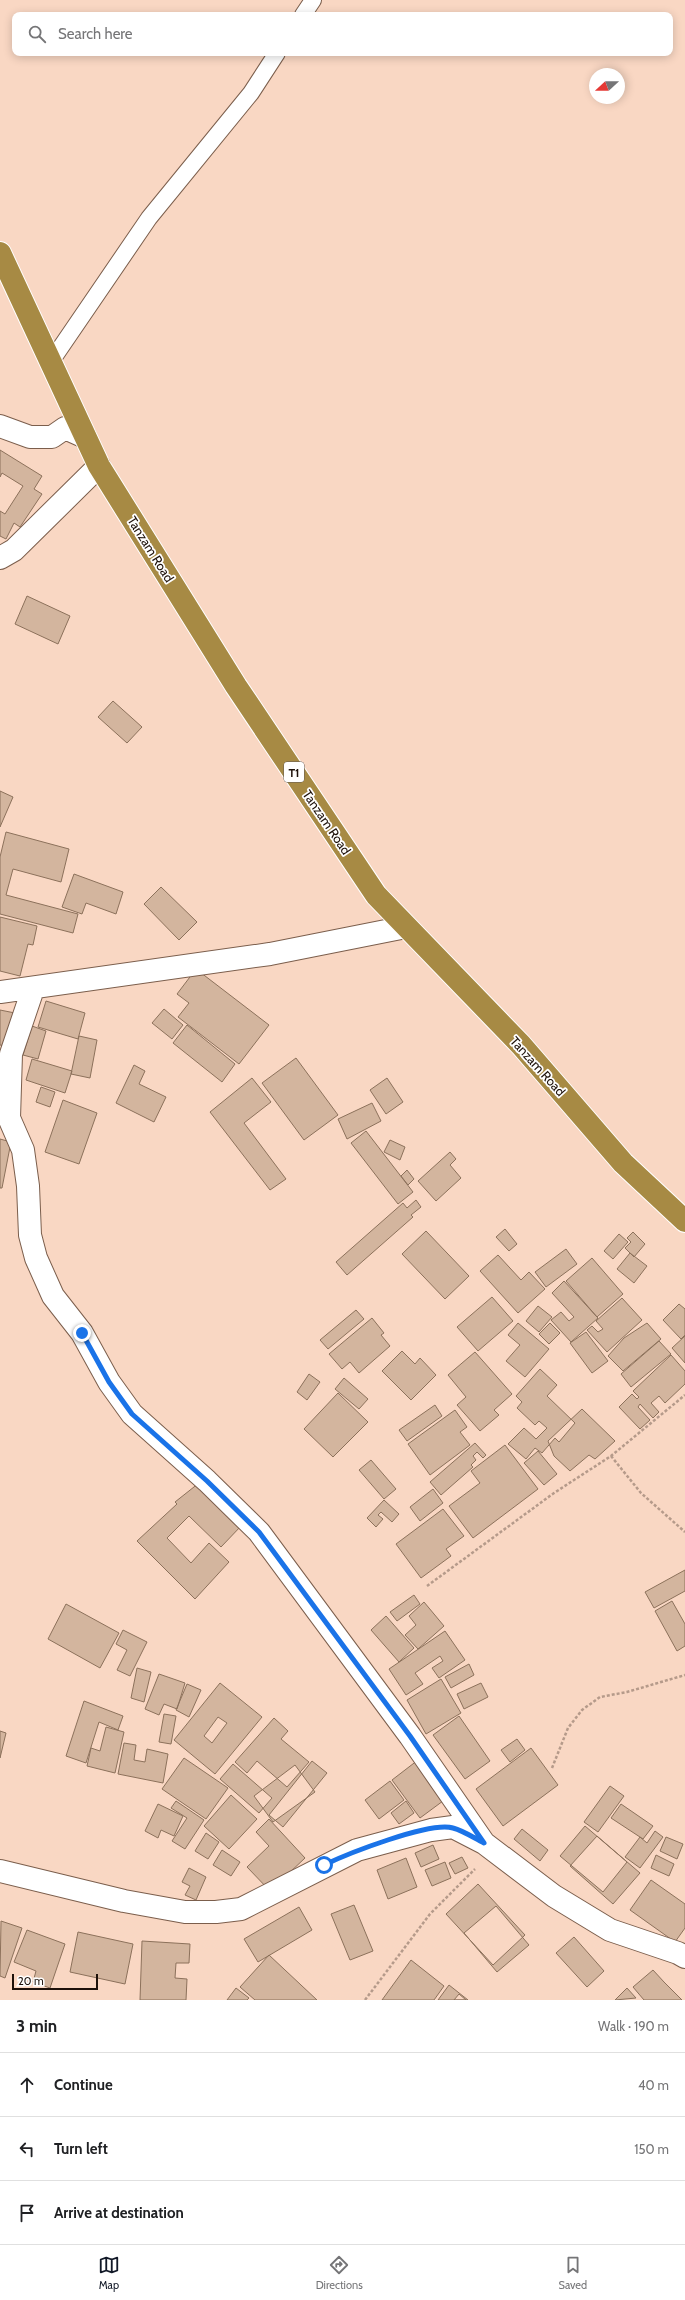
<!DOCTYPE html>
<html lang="en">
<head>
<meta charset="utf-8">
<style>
  body { margin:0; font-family:Cabin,sans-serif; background:#f6f6f6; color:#202124 }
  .compass { position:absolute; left:589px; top:68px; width:36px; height:36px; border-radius:50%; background:#fff; box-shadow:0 2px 10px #0003; rotate:249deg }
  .scale { position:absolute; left:12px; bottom:10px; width:86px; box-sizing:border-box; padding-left:4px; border:2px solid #1d110a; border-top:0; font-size:11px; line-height:14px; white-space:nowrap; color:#1d110a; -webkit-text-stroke:3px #fff; paint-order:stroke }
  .stop { position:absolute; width:12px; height:12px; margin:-9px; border:3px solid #1a73e8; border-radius:50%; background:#fff }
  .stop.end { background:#1a73e8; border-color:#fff; box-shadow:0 1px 4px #0008 }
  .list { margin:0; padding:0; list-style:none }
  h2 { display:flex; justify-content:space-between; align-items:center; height:52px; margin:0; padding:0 16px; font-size:17px }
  h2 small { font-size:13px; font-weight:400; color:#757577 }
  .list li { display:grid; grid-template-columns:26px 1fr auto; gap:12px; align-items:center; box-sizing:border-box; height:64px; padding:0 16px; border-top:1px solid #e0e0e0 }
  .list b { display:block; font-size:15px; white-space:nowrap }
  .list em { font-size:13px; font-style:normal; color:#757577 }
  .icon { flex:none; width:22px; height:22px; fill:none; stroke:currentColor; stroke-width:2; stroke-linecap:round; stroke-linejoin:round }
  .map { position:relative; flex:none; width:685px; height:2000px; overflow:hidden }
  .search { position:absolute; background:#fff; box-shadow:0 2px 10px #0003; left:12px; right:12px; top:12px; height:44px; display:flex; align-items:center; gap:10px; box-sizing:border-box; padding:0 14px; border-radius:8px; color:#757577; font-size:15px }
  .sheet { height:244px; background:#fff }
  nav { display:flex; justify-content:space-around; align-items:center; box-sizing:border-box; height:56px; border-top:1px solid #e0e0e0; background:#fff; font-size:11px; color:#757577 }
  nav a { display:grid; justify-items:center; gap:2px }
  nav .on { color:#111827 }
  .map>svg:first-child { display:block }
  .building { fill:#d3b59e; stroke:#8c715b; fill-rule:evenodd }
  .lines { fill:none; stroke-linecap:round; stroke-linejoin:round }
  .lane-casing { stroke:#7b5e4c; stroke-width:18 }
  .street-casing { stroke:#7b5e4c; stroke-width:24 }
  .highway-casing { stroke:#fff; stroke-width:24 }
  .path { stroke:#b59a8a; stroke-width:2.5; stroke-dasharray:3 2; stroke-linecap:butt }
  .lane { stroke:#fff; stroke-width:16 }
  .street { stroke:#fff; stroke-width:22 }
  .highway { stroke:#a78a44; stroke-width:22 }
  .route { stroke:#1a73e8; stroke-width:5 }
  .labels { text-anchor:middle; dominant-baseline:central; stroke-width:3.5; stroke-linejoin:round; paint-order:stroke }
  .shield { fill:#fff; stroke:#615854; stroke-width:1 }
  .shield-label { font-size:12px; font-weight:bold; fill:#1d110a }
  .street-label { font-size:13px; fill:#1d110a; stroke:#fff }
</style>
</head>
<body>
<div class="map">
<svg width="685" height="2000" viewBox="0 0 685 2000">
  <rect width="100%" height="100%" fill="#f9d7c3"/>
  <path class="building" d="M0 450 42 476 34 489 42 494 20 527 14 523 6 539 0 536V511L5 514 23 486 2 473 0 477Z
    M27 596 70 616 58 644 15 624Z
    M113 701 142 727 127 743 98 717Z
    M0 791 13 797 0 827Z
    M6 832 69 849 61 882 13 869 6 895 78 914 73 933 0 914V857Z
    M74 874 123 892 116 914 86 903 82 914 62 907Z
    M161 887 197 922 179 940 144 904Z
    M0 917 37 926 33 945 28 944 20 976 0 971Z
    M196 969 269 1025 239 1064 178 1017 189 1003 177 994Z
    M46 1001 85 1013 78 1039 38 1027Z
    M164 1009 183 1025 172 1039 152 1023Z
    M0 1010 15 1013 9 1047 0 1045Z
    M187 1025 235 1064 222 1082 173 1043Z
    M32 1026 46 1031 38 1059 23 1055Z
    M79 1036 97 1040 90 1078 71 1074Z
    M296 1058 338 1115 304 1140 262 1083Z
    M32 1059 72 1071 65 1093 26 1080Z
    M134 1065 145 1071 139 1084 166 1097 154 1122 116 1103Z
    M252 1078 271 1102 244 1123 286 1179 270 1190 210 1112Z
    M387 1078 403 1102 386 1114 370 1090Z
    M41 1087 55 1092 50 1107 36 1102Z
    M63 1100 97 1113 79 1164 45 1152Z
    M372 1103 381 1121 347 1139 338 1119Z
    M366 1131 413 1192 398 1204 351 1143Z
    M0 1139 11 1142 2 1188H0Z
    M390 1140 405 1147 400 1160 384 1152Z
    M450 1152 456 1159 450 1165 461 1178 436 1201 418 1181Z
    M407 1170 414 1179 408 1185 401 1176Z
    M416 1200 421 1207 411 1215 413 1217 347 1275 336 1262 403 1203 407 1208Z
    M505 1229 517 1244 509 1251 496 1237Z
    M426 1231 469 1276 445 1299 402 1254Z
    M633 1232 645 1244 634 1257 625 1248 631 1242 627 1238Z
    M619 1234 628 1242 613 1259 604 1251Z
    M566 1249 577 1264 546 1287 535 1272Z
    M630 1253 647 1266 634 1283 617 1269Z
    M498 1255 521 1280 529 1272 545 1289 518 1313 480 1271Z
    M592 1258 623 1294 597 1317 566 1281Z
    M564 1281 598 1318 571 1342 551 1320 561 1312 569 1321 574 1317 552 1293Z
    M492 1297 513 1321 478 1351 457 1327Z
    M622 1298 642 1320 607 1352 587 1330 592 1326 598 1332 603 1329 596 1321Z
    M679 1304 685 1309V1335L681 1339 663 1320Z
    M538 1306 552 1317 539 1332 526 1321Z
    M356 1310 364 1319 328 1349 320 1340Z
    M372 1318 384 1333 381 1335 390 1346 359 1373 350 1362 342 1369 329 1354Z
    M518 1323 549 1349 525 1377 506 1361 520 1345 508 1335Z
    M550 1323 560 1333 549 1344 539 1334Z
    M647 1323 661 1339 623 1371 608 1356 624 1338Z
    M586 1332 608 1361 592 1373 570 1343Z
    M685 1336V1363L672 1348Z
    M659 1341 671 1354 631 1387 621 1374Z
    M402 1351 415 1364 420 1358 436 1375 411 1400 382 1371Z
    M475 1352 512 1394 494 1410 499 1415 480 1431 457 1405 466 1397 448 1375Z
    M671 1355 685 1371V1384L665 1403 659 1396 651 1403 659 1412 653 1418 640 1404 638 1407 650 1420 640 1429 619 1407 632 1394 637 1399 639 1397 633 1391Z
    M540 1369 557 1385 547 1396 575 1423 559 1442 555 1438 542 1453 535 1448 526 1459 508 1444 524 1428 536 1439 547 1428 539 1421 535 1425 517 1408 522 1402 516 1396Z
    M309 1374 320 1382 307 1400 297 1392Z
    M344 1378 368 1399 359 1409 335 1389Z
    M338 1393 368 1422 333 1457 304 1429Z
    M435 1405 442 1416 407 1441 399 1430Z
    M582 1409 615 1441 595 1459 589 1455 570 1471 554 1456 548 1441Z
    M455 1410 467 1427 460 1432 470 1445 430 1475 408 1444Z
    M475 1443 486 1455 483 1458 477 1452 473 1456 476 1460 471 1465 473 1467 441 1495 430 1482Z
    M505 1445 538 1489 473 1538 449 1506 480 1483 471 1471Z
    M538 1451 557 1474 544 1485 524 1463Z
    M371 1460 396 1489 384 1499 359 1470Z
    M199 1483 242 1525 221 1547 189 1516 167 1538 191 1563 209 1543 229 1562 195 1599 137 1541 177 1504 175 1502Z
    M433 1489 443 1503 420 1521 410 1507Z
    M384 1500 399 1514 392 1522 381 1512 378 1515 383 1519 376 1527 367 1518Z
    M443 1509 464 1536 446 1549 451 1556 421 1578 396 1544Z
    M685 1570V1591L654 1608 645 1592Z
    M414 1595 420 1604 397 1621 390 1612Z
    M672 1601 685 1624V1646L677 1651 655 1611Z
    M424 1602 444 1626 418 1649 405 1635 416 1625 409 1616Z
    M66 1604 119 1633 100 1668 48 1639Z
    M386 1616 414 1648 399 1662 371 1630Z
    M123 1630 147 1642 130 1676 117 1670 127 1650 116 1644Z
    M445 1631 465 1660 439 1678 432 1668 443 1661 440 1656 415 1673 423 1684 406 1695 389 1669Z
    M469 1664 474 1675 451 1688 445 1677Z
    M137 1668 151 1672 144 1702 131 1698Z
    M159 1674 185 1683 177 1709 164 1704 159 1715 145 1709Z
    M441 1679 461 1713 426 1734 407 1700Z
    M220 1683 262 1717 215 1774 174 1740ZM218 1717 227 1723 212 1743 204 1736Z
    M481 1683 488 1697 464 1709 457 1694Z
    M187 1684 201 1690 189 1717 176 1710Z
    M84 1701 123 1716 118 1730 99 1722 86 1763 66 1756Z
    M164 1714 176 1716 171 1744 159 1742Z
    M459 1716 490 1761 465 1779 433 1735Z
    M274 1718 288 1731 281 1739 309 1762 287 1787 257 1761 247 1773 235 1762Z
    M106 1727 124 1732 115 1773 87 1766 91 1748 100 1751Z
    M0 1731 6 1733 0 1758Z
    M517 1739 525 1750 510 1762 501 1750Z
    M124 1743 136 1745 134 1760 145 1762 147 1749 168 1754 163 1783 118 1774Z
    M531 1748 558 1785 503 1826 476 1789Z
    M184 1758 228 1788 206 1819 162 1789Z
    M418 1760 447 1798 420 1818 392 1780Z
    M312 1761 327 1773 283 1827 269 1815Z
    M233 1764 272 1798 259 1813 220 1779Z
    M295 1765 315 1792 273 1822 254 1796Z
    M390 1781 404 1800 379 1819 365 1800Z
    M610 1786 624 1796 598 1832 584 1822Z
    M231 1795 257 1819 229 1849 204 1826Z
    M176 1801 204 1820 185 1849 172 1841 187 1818 171 1808Z
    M406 1801 414 1813 399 1824 391 1813Z
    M158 1804 183 1816 174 1836 161 1830 158 1838 145 1831Z
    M621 1804 653 1826 643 1839 611 1818Z
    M269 1819 305 1858 270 1891 247 1867 269 1846 256 1832Z
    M585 1826 627 1862 603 1892 560 1856Z
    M522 1829 548 1850 540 1861 514 1839Z
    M655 1831 663 1837 640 1868 625 1857 640 1837 647 1843Z
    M206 1833 219 1842 208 1859 195 1851Z
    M597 1836 640 1873 613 1904 570 1866Z
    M666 1837 683 1844 677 1859 660 1851Z
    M433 1845 439 1859 421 1867 415 1853Z
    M222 1850 240 1862 231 1876 213 1865Z
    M656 1855 674 1864 669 1876 651 1868Z
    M462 1857 468 1868 455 1874 449 1863Z
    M406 1858 417 1887 388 1899 377 1870Z
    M445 1862 451 1878 432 1886 425 1870Z
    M189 1868 206 1877 196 1900 185 1895 190 1886 182 1882Z
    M651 1880 685 1904V1928L675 1942 630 1910Z
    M478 1884 525 1935 493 1965 446 1914Z
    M354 1905 373 1951 350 1960 331 1914Z
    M496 1906 529 1945 497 1972 464 1933Z
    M299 1907 312 1930 258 1962 244 1939Z
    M1 1921 22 1928 5 1978 0 1976Z
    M27 1930 65 1944 50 1988 33 1982 36 1971 14 1962Z
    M78 1932 133 1944 125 1984 70 1972Z
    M574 1937 604 1971 587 1987 556 1953Z
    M142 1941 190 1944 189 1963H176L175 1978 187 1979 186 2000H140Z
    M269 1955 317 2000H255L240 1987Z
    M411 1960 444 1986 434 2000H382Z
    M653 1970 664 1982 682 2000H644L633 1987Z
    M449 1985 468 2000H438Z
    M236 1988 249 1998 247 2000H227Z
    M627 1988 636 1998 615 2000Z
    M459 1994 466 2000H454Z"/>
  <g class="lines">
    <g class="lane-casing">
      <path id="lane" d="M303 15 313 0
        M50 363 149 218 251 93 277 53"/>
    </g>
    <g class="street-casing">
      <path id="street" d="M0 426 30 437H52L65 428 85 437
        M0 558 14 550 99 466
        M33 989 11 1054 9 1118 23 1150 28 1186 30 1235 36 1258 53 1296 82 1333 109 1382 132 1414 207 1481 259 1532 410 1736 484 1843
        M0 992 270 954 406 927
        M0 1871 124 1901 185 1912H216L241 1909 357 1850 431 1830 453 1827 484 1843 554 1896 610 1930 678 1953 685 1957"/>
    </g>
    <g class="highway-casing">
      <path id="highway" d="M0 253 99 466 236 686 376 895 521 1045 623 1163 685 1221"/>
    </g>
    <path class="path" d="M611 1456 641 1493 685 1532
      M427 1586 554 1493 611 1456 685 1395
      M552 1768 568 1728 582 1710 600 1697 627 1692 685 1675
      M365 2000 430 1914 475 1869"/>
    <use href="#lane" class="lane"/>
    <use href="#street" class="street"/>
    <use href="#highway" class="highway"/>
  </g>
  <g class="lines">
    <path class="route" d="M82 1333 109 1382 132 1414 207 1481 259 1532 410 1736 484 1843C474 1838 464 1831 453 1828 430 1821 347 1854 324 1865"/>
  </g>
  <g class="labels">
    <rect class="shield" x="284" y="762" width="20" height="20" rx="3"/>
    <g class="shield-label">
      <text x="294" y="772">T1</text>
    </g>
    <g class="street-label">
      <text transform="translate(151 549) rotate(58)">Tanzam Road</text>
      <text transform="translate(327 822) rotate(56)">Tanzam Road</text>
      <text transform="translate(538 1066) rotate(48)">Tanzam Road</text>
    </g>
  </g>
</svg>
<svg class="compass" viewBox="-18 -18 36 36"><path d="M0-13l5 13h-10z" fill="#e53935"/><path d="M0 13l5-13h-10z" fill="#757577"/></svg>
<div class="scale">20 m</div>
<div class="stop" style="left:324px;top:1865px"></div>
<div class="stop end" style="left:82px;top:1333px"></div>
<div class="search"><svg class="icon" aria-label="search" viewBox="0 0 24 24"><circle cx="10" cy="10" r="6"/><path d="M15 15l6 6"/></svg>Search here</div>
</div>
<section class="sheet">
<h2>3 min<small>Walk · 190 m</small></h2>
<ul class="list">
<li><svg class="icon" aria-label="ahead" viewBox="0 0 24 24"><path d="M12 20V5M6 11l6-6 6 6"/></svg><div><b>Continue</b></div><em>40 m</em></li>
<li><svg class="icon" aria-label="left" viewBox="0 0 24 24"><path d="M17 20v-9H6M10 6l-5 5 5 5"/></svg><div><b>Turn left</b></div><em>150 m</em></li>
<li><svg class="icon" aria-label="arrive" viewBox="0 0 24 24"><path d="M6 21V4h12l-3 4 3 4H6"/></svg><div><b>Arrive at destination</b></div></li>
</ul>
</section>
<nav>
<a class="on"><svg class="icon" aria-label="map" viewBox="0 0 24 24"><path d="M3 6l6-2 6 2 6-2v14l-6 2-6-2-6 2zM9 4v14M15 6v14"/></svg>Map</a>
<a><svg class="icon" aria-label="directions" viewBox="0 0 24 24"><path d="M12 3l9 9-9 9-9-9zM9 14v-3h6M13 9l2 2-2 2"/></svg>Directions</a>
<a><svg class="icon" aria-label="saved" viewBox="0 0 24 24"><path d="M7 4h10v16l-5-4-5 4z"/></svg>Saved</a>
</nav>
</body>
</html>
